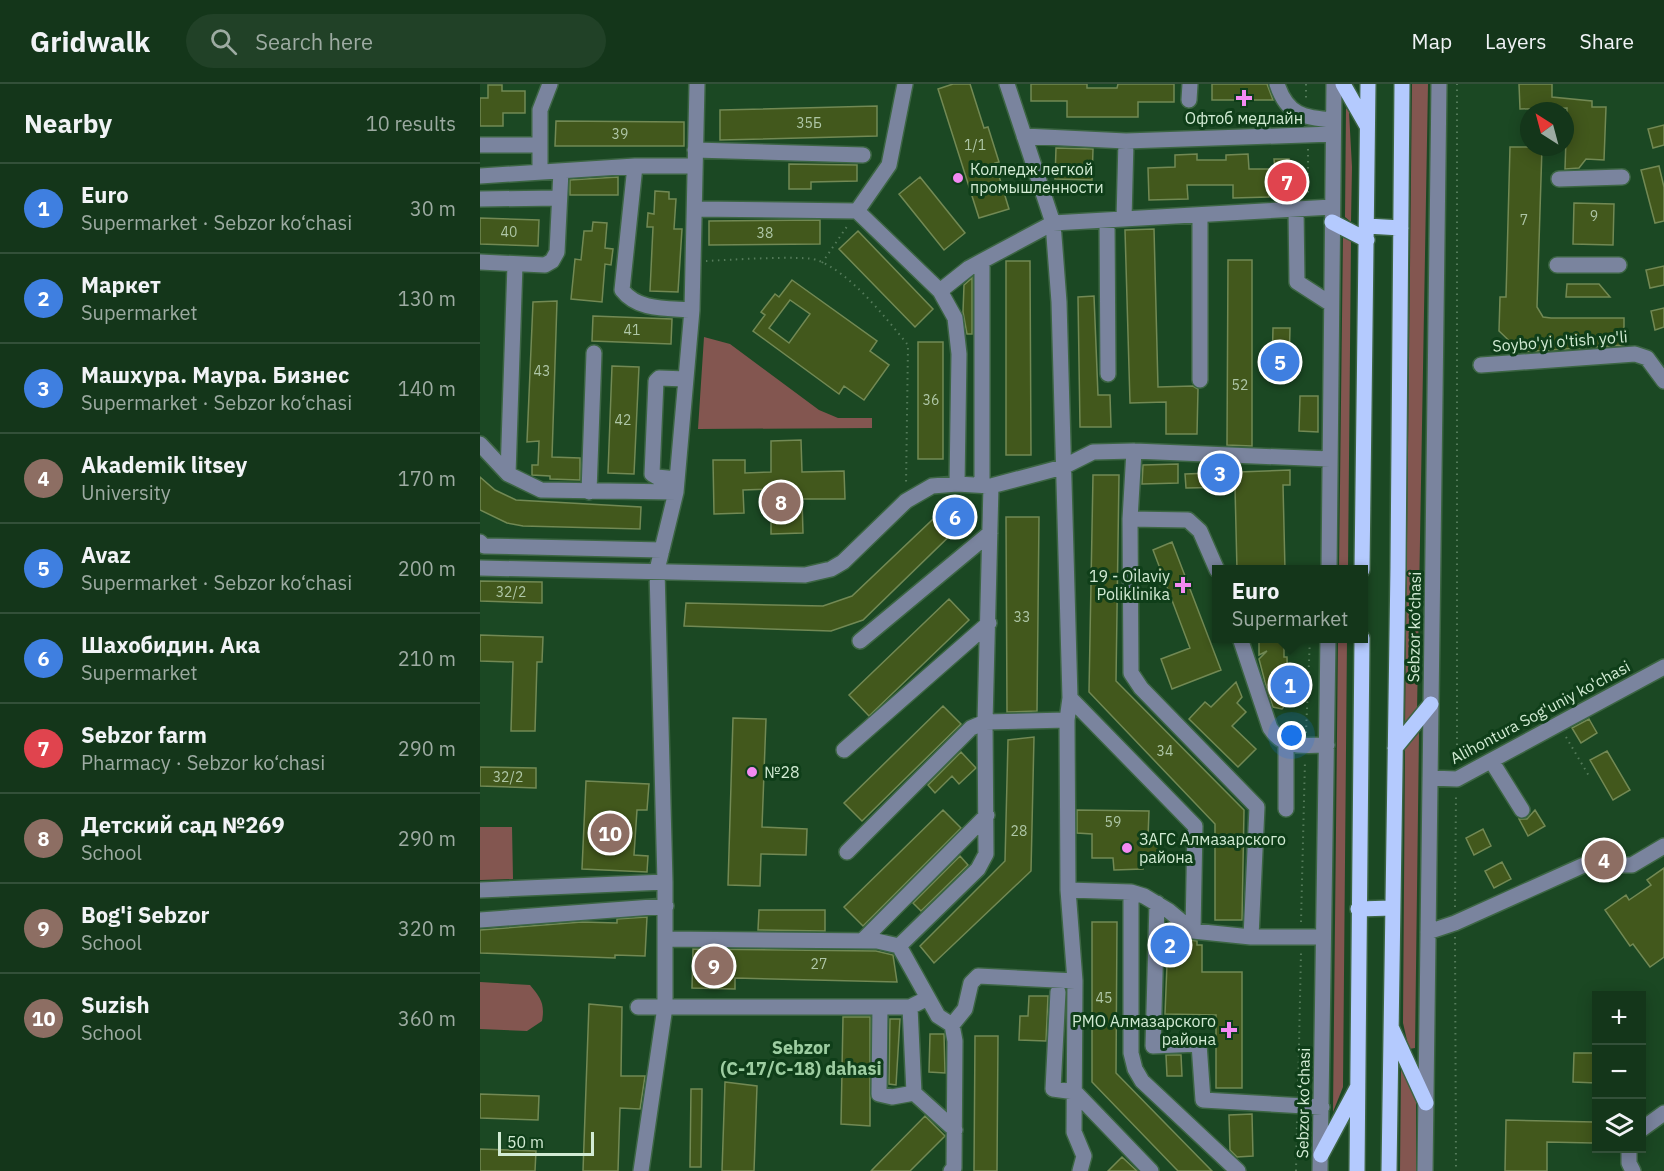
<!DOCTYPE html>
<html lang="en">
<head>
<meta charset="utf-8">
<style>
  body { margin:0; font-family:"IBM Plex Sans",sans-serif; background:#214127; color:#f1f3f6 }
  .controls { position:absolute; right:18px; bottom:18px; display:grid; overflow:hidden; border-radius:0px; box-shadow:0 3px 15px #0003 }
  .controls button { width:54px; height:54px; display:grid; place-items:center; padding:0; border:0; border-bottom:2px solid #335039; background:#14361a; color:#f1f3f6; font:30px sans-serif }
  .compass { position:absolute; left:1040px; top:18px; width:54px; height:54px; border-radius:50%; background:#14361a; box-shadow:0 3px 15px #0003; rotate:324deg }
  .scale { position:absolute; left:18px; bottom:15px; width:96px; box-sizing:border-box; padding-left:6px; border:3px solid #d2ebd4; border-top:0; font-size:16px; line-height:21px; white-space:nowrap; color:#d2ebd4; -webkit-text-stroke:4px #0f3e19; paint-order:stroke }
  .you { position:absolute; left:812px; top:652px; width:21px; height:21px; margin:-15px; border:4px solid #fff; border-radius:50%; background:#1a73e8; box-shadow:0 0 0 9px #1a73e833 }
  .badge { display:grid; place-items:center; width:39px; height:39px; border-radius:50%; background:#f38af2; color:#fff; font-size:20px; font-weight:700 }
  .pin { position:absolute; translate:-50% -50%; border:3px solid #fff; box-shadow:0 2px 6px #0006 }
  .popup { position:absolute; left:732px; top:481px; width:156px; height:78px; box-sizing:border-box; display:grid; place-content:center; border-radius:0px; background:#14361a; filter:drop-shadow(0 2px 4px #0005); font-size:20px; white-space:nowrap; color:#9daba2 }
  .popup b { font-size:22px; color:#f1f3f6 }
  .popup::after { content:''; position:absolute; left:50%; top:100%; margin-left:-12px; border:12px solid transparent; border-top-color:#14361a }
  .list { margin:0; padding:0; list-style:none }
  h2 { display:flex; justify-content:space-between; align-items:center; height:78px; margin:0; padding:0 24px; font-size:26px }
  h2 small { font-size:20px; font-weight:400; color:#9daba2 }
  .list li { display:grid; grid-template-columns:39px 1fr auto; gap:18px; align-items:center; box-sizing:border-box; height:90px; padding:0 24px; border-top:2px solid #335039 }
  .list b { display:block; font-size:22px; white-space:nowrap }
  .list p { margin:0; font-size:20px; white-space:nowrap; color:#9daba2 }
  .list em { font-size:20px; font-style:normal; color:#9daba2 }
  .icon { flex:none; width:33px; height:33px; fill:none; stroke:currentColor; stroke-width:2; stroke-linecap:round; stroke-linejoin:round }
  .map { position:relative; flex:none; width:1184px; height:1087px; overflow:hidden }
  header { display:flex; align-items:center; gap:36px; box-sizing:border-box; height:84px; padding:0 30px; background:#14361a; border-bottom:2px solid #335039 }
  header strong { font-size:28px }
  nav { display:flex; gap:33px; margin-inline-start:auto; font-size:21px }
  .search { width:420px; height:54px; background:#214127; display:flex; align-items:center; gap:15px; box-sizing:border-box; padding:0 21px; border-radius:33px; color:#9daba2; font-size:22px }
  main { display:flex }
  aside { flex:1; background:#14361a }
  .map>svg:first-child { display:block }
  .green { fill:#835650 }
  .building { fill:#42581c; stroke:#728954; stroke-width:1.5; fill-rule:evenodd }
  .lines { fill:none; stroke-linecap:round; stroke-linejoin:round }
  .minor-casing { stroke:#3c6543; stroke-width:18 }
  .major-casing { stroke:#3c6543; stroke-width:18 }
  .path { stroke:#547b5a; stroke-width:2; stroke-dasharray:1.5 4.5; stroke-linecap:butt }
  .minor { stroke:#7a849e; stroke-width:15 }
  .major { stroke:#b4cafe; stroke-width:15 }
  .poi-dot { fill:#f38af2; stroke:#0f3e19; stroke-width:2 }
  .labels { text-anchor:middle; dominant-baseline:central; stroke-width:6; stroke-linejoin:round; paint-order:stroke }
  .number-label { font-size:14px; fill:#aec6a6 }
  .poi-label { font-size:16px; fill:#d2ebd4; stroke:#0f3e19; text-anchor:start }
  .street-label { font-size:16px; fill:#d2ebd4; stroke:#0f3e19 }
  .neighbourhood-label { font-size:18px; font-weight:bold; fill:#9dcda1; stroke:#0f3e19 }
</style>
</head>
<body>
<header>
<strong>Gridwalk</strong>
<div class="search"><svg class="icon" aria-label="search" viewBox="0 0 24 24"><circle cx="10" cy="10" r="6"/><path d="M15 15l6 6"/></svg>Search here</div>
<nav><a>Map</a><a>Layers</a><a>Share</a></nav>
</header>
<main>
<aside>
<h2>Nearby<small>10 results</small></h2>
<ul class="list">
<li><span class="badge" style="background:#3f7fe0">1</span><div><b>Euro</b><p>Supermarket · Sebzor ko‘chasi</p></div><em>30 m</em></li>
<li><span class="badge" style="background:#3f7fe0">2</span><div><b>Маркет</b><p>Supermarket</p></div><em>130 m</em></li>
<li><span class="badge" style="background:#3f7fe0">3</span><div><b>Машхура. Маура. Бизнес</b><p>Supermarket · Sebzor ko‘chasi</p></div><em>140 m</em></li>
<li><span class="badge" style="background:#8d6e63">4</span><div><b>Akademik litsey</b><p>University</p></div><em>170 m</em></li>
<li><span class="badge" style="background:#3f7fe0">5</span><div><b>Avaz</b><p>Supermarket · Sebzor ko‘chasi</p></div><em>200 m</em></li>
<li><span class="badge" style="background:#3f7fe0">6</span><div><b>Шахобидин. Ака</b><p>Supermarket</p></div><em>210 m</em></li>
<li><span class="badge" style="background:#e0444e">7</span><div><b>Sebzor farm</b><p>Pharmacy · Sebzor ko‘chasi</p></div><em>290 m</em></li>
<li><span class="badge" style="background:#8d6e63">8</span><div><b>Детский сад №269</b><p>School</p></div><em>290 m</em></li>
<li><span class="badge" style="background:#8d6e63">9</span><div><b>Bog'i Sebzor</b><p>School</p></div><em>320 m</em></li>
<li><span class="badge" style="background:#8d6e63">10</span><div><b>Suzish</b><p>School</p></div><em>360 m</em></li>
</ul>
</aside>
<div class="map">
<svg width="1184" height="1087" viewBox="0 0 1184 1087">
  <rect width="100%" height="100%" fill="#1b4823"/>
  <path class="green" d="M932 0H948L937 627 925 642Z
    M866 24 869 28 872 83 871 138 865 133Z
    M863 151 871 156 868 485 859 486Z
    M224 253 250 260 339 326 358 334H392V344L218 345Z
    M867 554 863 1003 853 1028 858 555Z
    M939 648 935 964 929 965 923 939 925 664Z
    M0 743H32L33 795 0 796Z
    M0 898 50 901C61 914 65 920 62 937L47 947 0 945Z
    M921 984 936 1013V1087H920Z"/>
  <path class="building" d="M473 0H490L504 44 508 43 519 78 515 79 529 125 499 134 458 5Z
    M551 0H607V4H637L638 0H694V18H658V33H587V17H551Z
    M732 0H787L793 16H732Z
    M1039 0H1072V13L1112 17V23H1126L1124 76 1106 75 1099 84 1085 85 1087 24 1040 25Z
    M8 1H22V7H45V29H23V42H0V14H8Z
    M397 22V52L240 56V26Z
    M76 37 204 38V62H75Z
    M1184 41V61L1173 64 1168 45Z
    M1030 63H1062L1057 223 1063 233 1071 234H1144V261L1041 268 1019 247 1020 213H1026Z
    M576 64 613 65 612 96 575 95Z
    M717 70V76H746V71L768 70 769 85H795L794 75H809V103L789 104V113L753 114V101H707L708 115 669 116 668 84 695 83V71Z
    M309 80 377 81V97L331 98V105H309Z
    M1179 82 1184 103V137L1175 139 1161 86Z
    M138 93V111H90V96Z
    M440 93 485 149 464 166 419 110Z
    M175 107 189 108V115H196L194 145H202L198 208 170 207 173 143H167L168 129 174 130Z
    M1094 119 1134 120 1133 161 1093 160Z
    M0 134 59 136 58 162 0 160Z
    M340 136V160L229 161V137Z
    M113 138 127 139 125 164 133 165 131 181 125 180 122 218 91 215 95 175 101 176 104 147H112Z
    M674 145 678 303 713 302 718 305 717 350H686V318L650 319 645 146Z
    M378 147 453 225 435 243 359 165Z
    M748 176H772V362L747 361Z
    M526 177H550L551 371H526Z
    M1184 182V201L1170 204 1166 186Z
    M492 194V250H487L483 228 484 201Z
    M312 196 397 257 390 267 409 281 384 316 364 302 359 310 273 247 285 231 281 228 295 210 299 213ZM310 216 330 230 309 259 289 244Z
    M1087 200H1119L1130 213H1086Z
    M614 212 618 311H630L631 343H600L598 213Z
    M77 217 72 373 100 374V396L70 395V392L52 391V381H58L59 357 47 358 53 218Z
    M1184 224V243L1175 246 1171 227Z
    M113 232 192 235 191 260 112 257Z
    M793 244H810L809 284H792Z
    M438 258H463V375H438Z
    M132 282 159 283 154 390 128 389Z
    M820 312H838V348L819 347Z
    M321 356 322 388 364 387 365 415H322L323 449 291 450V405L263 406 264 429 234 430 233 376H265V389L291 388V357Z
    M698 380V399L662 400 663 381Z
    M810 386V401H803L805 486H757L755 403 706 404 705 390Z
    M613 391H639L636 597 764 726 762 836H735V740L609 608Z
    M0 393 15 406 36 416 161 423 160 445 43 442 27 439 0 426Z
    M470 419 490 432 383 536 351 547 204 542 206 519 343 522 372 512Z
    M526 433H559L557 627 527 628Z
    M692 458 741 586 692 605 681 575 710 564 673 466Z
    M0 497 62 498V519L0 517Z
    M469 515 489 536 389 632 369 611Z
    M0 551 63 553 62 578H57L55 647H31L33 578 0 577Z
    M779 555H818L804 561V573H807L808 618 802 625 793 623 785 598 779 575 787 567 779 571Z
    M756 598 762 613 757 619 766 628 752 642 776 665 758 683 709 635 725 618 731 623Z
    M463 622 481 640 382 737 364 719Z
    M253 634 286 635 282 743 327 745 326 771 281 770 280 802 248 801Z
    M1109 635 1117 649 1101 659 1092 644Z
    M554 653 551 787 454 879 440 862 525 777 528 656Z
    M1127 667 1150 706 1133 716 1110 676Z
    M481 668 496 684 479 700 472 692 455 709 448 701Z
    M0 683 56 684V704L0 702Z
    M106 697 169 700 167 726H157L154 771 168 772 167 788 102 785Z
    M463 726 481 744 383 842 364 823Z
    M597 726 669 727 668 753H681V774L662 775 663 785 634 786 633 774H612V750L597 749Z
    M1055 726 1065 742 1048 752 1039 735H1047Z
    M1003 745 1011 762 994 771 986 754Z
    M480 772 488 781 441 827 433 819Z
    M1022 778 1031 795 1014 804 1005 787Z
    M1184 784V873L1170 883 1153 860 1150 862 1125 826 1146 811 1149 816 1171 801 1167 796Z
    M279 826H345V847L278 846Z
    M167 833 165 872 135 871V874L0 869V846L102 838 137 839V835Z
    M612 838H637L636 989 732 1087H698L612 998Z
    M688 855 709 856 717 857V861H722V888H762V1004H736V931L685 930Z
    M213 865 396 867 413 871 417 898 255 894V905L212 904Z
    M549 912H568L566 957 539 956 540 932H548Z
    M109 920 142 923 141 992H165L160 1025 140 1024 138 1087H103Z
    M363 933H390V1042L361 1040Z
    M410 935H420L416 1001 409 1000Z
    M450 950H464L465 989 449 988Z
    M495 952H518L517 1087H494Z
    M1094 969H1116V999L1093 998Z
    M686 971H701L702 992H687Z
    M245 998 277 1002 274 1087H242Z
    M211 1005H222L221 1083H210Z
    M0 1010 59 1012 58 1036 0 1034Z
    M772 1030 773 1072 757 1073 750 1066 749 1031Z
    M445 1032 465 1052 430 1087H391Z
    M1026 1036 1114 1038 1113 1059 1067 1058V1087H1025Z
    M0 1065 56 1067 55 1087H0Z
    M642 1073 657 1087H628Z"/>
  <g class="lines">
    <g class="minor-casing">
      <path id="minor" d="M425 0 409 81 377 127 460 207 489 184 573 139 852 123
        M527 0 573 139 579 218 590 614 587 636 588 806 595 897 594 1048 604 1072 600 1087
        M797 0C807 31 824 34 853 36
        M709 16 710 0
        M544 52 646 57 853 50
        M0 61H60
        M215 66 383 71
        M155 82 142 206C158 227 187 224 212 226
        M60 87V26L70 0
        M0 92 155 82H215
        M1079 95 1142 93
        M0 115 79 114
        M215 125 377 127
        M816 125 817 198 851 220
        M644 135 646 57
        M627 136 628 290
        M0 178 65 181 72 177 77 168 81 87
        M502 180V401
        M1077 181H1139
        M460 207 475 234 479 270 477 400
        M1001 281 1155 270 1167 274 1184 297
        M720 296V131
        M0 360 28 390 61 406 196 408
        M654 367 650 435 708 436 720 447 737 486
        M28 390 35 180
        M197 395 177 393 172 390 176 297 179 294 206 295
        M109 408 114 269
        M650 435 651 589 661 604 777 723 771 853
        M0 458 4 462 182 466
        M0 484 325 491 351 485 363 478 426 417 452 402 477 400 511 402 583 383 613 368 654 367 850 375
        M849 486 854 0
        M760 554 790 644C804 666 824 661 847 661
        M380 557 510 449
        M590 614 715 742 713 847
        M806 661V725
        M364 666 509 539
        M1012 678 1042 726
        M950 694 977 695 1184 583
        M367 768 491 644 505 638 587 636
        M0 806 185 798
        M588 806 651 808 664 812 689 827 713 847 771 853H843
        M651 808V969L655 985 662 997 758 1087
        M677 819 673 962 719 960 723 1016 842 1023
        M0 836 186 822
        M948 848 975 839 1104 781H1152L1184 762
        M186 855 397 857 419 862 458 932 472 941 485 925 491 899 498 892 595 897
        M382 857 507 731
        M419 862 498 785 506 770 505 638 511 402
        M578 908 573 1005 595 1008 671 1087
        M158 923H430L448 914
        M400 923 399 1010 412 1013 434 1009
        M430 923 434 1009 475 1046
        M1162 1045 1184 1029
        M1149 1064V1079L1153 1087
        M161 1087 185 923V798L177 486 196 408 212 226 217 0
        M471 1087 474 1084 475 957 472 941
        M840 1087 848 554
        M945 1087 959 0"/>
    </g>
    <g class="major-casing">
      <path id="major" d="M863 0 887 42
        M852 138 887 156
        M887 142 921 144
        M882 486 888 0
        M915 664 951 620
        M878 825 912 824
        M912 945 946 1019
        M841 1071 877 1004
        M877 1087 882 554
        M909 1087 918 483 922 0"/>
    </g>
    <path class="path" d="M826 0V18
      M828 65V111
      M226 177C247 176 323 171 337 176 371 189 405 233 428 261L426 402
      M342 179 368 141
      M826 649 830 554
      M1086 653 1109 692
      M977 679V0
      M975 823 976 709
      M821 838 825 676
      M975 853 976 1087
      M818 1009 821 868
      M816 1087 817 1036"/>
    <use href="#minor" class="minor"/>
    <use href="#major" class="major"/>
  </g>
  <g class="poi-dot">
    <path d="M761 5h6v6h6v6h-6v6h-6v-6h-6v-6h6z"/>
    <circle cx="478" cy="94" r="6"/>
    <path d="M700 492h6v6h6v6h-6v6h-6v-6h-6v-6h6z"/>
    <circle cx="272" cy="688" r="6"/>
    <circle cx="647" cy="764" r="6"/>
    <path d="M746 937h6v6h6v6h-6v6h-6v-6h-6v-6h6z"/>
  </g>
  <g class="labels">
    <g class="number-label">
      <text x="329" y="39">35Б</text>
      <text x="140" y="50">39</text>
      <text x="495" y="61">1/1</text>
      <text x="1114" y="132">9</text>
      <text x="1044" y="136">7</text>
      <text x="29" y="148">40</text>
      <text x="285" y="149">38</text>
      <text x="152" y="246">41</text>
      <text x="62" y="287">43</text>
      <text x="760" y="301">52</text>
      <text x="451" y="316">36</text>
      <text x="143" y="336">42</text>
      <text x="31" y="508">32/2</text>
      <text x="542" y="533">33</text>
      <text x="685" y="667">34</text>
      <text x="28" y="693">32/2</text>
      <text x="633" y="738">59</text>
      <text x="539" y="747">28</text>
      <text x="339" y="880">27</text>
      <text x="624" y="914">45</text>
    </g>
    <g class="poi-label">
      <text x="764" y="34" text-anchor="middle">Офтоб медлайн</text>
      <text x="490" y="85">Колледж легкой<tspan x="490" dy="18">промышленности</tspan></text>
      <text x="690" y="492" text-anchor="end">19 - Oilaviy<tspan x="690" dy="18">Poliklinika</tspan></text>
      <text x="284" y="688">№28</text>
      <text x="659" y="755">ЗАГС Алмазарского<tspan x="659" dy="18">района</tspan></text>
      <text x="736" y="937" text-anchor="end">РМО Алмазарского<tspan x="736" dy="18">района</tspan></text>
    </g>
    <g class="street-label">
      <text transform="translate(1080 257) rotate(-4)">Soybo'yi o'tish yo'li</text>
      <text transform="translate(934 543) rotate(-89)">Sebzor ko‘chasi</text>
      <text transform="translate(1060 628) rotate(-28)">Alihontura Sog'uniy ko'chasi</text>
      <text transform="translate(823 1019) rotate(-89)">Sebzor ko‘chasi</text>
    </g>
    <g class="neighbourhood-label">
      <text x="321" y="963">Sebzor<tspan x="321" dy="21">(C-17/C-18) dahasi</tspan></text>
    </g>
  </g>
</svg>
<div class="controls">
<button>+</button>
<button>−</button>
<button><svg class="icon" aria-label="layers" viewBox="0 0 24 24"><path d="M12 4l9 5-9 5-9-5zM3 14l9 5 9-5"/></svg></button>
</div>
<svg class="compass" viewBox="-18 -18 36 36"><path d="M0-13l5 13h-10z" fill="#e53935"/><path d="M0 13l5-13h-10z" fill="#9daba2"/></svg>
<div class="scale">50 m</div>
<div class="you"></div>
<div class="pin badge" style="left:810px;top:601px;background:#3f7fe0">1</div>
<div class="popup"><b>Euro</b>Supermarket</div>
<div class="pin badge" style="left:690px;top:861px;background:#3f7fe0">2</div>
<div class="pin badge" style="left:740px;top:389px;background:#3f7fe0">3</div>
<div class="pin badge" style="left:1124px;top:776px;background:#8d6e63">4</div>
<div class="pin badge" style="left:800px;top:278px;background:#3f7fe0">5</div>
<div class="pin badge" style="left:475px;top:433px;background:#3f7fe0">6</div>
<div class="pin badge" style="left:807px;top:98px;background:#e0444e">7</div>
<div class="pin badge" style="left:301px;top:418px;background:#8d6e63">8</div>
<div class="pin badge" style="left:234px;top:882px;background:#8d6e63">9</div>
<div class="pin badge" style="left:130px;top:749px;background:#8d6e63">10</div>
</div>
</main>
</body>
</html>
